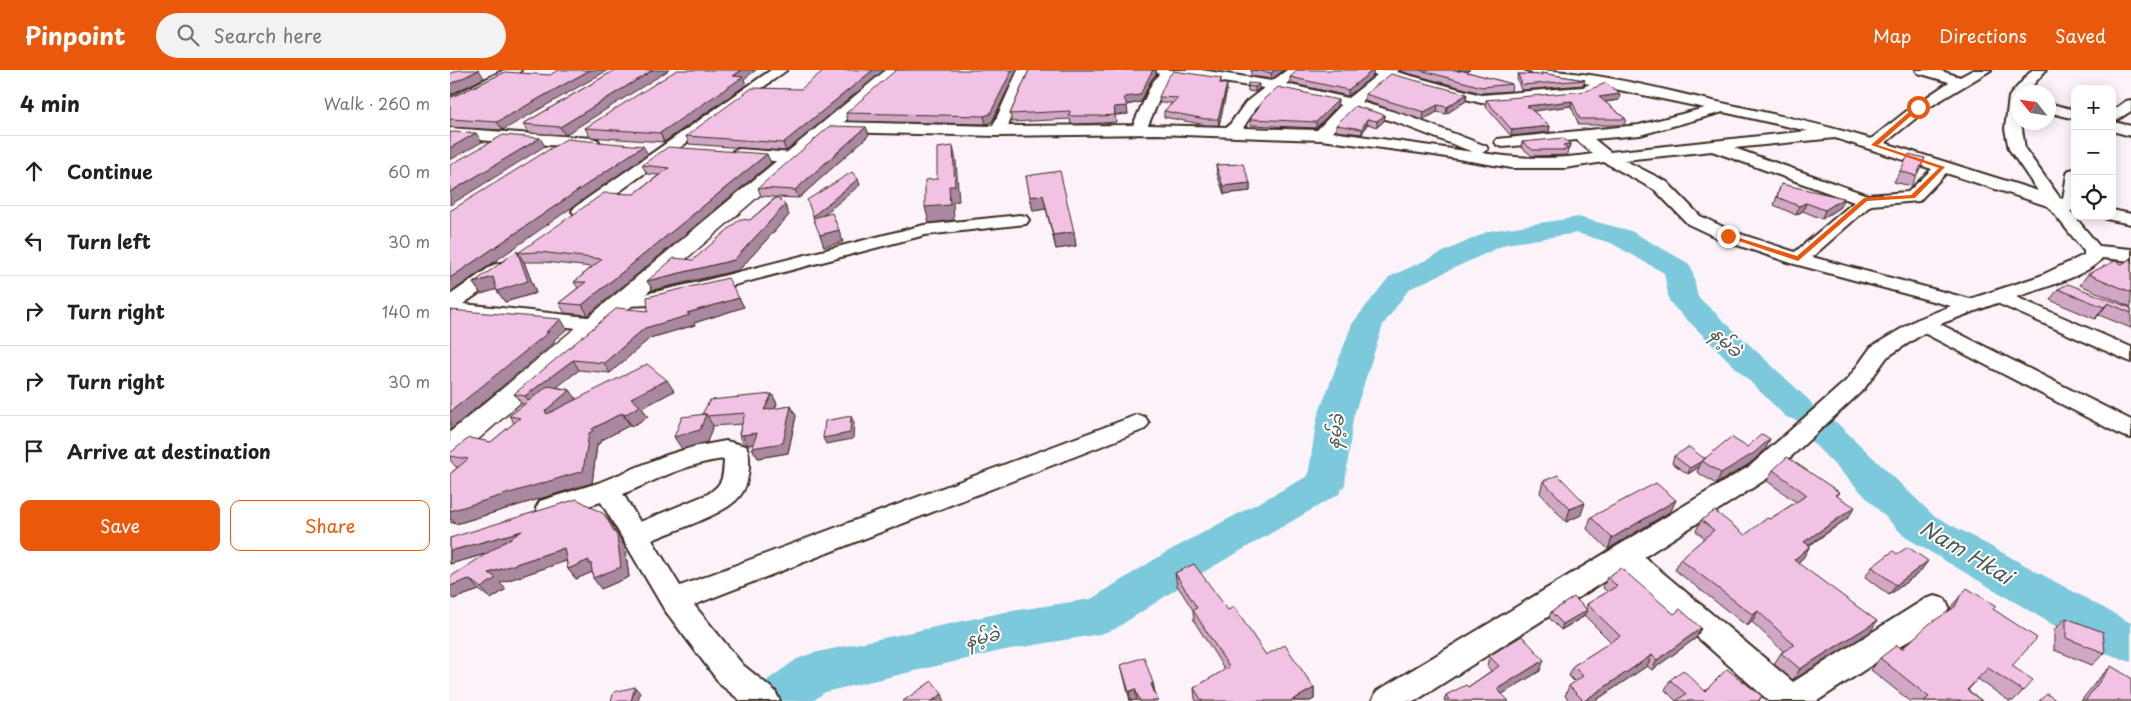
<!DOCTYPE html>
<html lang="en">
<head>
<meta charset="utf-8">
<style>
  body { margin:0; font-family:"Playpen Sans","Noto Sans Myanmar",sans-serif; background:#f2f2f2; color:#202124 }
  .controls { position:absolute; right:15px; top:15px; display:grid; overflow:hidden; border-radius:10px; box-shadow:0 2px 12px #0003 }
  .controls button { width:45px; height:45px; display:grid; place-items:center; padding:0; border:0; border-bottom:1px solid #e0e0e0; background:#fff; color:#202124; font:25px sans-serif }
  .compass { position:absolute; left:1561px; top:15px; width:45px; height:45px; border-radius:50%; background:#fff; box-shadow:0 2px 12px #0003; rotate:300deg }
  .stop { position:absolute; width:15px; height:15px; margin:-11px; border:4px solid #ea580c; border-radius:50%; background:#fff }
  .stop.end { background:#ea580c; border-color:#fff; box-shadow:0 1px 5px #0008 }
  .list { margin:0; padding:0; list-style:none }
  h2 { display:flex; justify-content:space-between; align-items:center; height:65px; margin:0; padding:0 20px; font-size:21px }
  h2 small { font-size:16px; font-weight:400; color:#757577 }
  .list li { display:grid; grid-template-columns:32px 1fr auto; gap:15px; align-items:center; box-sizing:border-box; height:70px; padding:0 20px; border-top:1px solid #e0e0e0 }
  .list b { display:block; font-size:19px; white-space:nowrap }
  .list em { font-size:16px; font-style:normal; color:#757577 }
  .actions { display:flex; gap:10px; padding:15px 20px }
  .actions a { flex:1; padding:11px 0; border:1px solid #ea580c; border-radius:10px; text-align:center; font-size:18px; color:#ea580c }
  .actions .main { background:#ea580c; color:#fff }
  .icon { flex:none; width:28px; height:28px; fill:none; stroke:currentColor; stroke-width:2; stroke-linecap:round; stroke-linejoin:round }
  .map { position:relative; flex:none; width:1681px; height:631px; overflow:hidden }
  header { display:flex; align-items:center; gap:30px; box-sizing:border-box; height:70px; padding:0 25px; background:#ea580c; color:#fff }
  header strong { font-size:24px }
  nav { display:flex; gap:28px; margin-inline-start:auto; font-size:18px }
  .search { width:350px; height:45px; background:#f2f2f2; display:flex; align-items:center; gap:12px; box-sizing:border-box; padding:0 18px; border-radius:28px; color:#757577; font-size:19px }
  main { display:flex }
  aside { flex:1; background:#fff }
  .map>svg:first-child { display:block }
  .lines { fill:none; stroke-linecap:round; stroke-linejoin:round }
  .river { fill:#7dc9dc; fill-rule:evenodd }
  .minor-casing { stroke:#3b2a1e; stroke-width:4 }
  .major-casing { stroke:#3b2a1e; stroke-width:3 }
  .minor { fill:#fff; fill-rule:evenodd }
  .major { fill:#fff; fill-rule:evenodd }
  .wall { fill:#d0a7c4; stroke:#3b2a1e }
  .shaded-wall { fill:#a988a0; stroke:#3b2a1e }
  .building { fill:#f2c2e4; stroke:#3b2a1e }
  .route { fill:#ea580c }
  .labels { text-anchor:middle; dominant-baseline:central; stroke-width:4; stroke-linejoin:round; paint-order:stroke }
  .water-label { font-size:18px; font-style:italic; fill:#4f5a57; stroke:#fff }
  .near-water-label { font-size:21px; font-style:italic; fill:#4f5a57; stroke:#fff }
</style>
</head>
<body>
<header>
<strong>Pinpoint</strong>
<div class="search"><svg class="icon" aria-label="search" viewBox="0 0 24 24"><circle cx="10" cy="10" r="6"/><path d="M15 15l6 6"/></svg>Search here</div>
<nav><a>Map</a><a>Directions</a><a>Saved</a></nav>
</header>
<main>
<aside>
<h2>4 min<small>Walk · 260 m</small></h2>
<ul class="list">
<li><svg class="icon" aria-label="ahead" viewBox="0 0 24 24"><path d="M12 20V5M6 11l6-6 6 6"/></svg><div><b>Continue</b></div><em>60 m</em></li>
<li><svg class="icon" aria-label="left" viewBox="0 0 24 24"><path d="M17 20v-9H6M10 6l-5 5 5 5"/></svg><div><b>Turn left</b></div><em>30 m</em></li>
<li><svg class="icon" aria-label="right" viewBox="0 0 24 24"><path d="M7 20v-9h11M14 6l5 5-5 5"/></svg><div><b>Turn right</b></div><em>140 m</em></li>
<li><svg class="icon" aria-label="right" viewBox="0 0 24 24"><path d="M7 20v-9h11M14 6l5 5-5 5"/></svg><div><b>Turn right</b></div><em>30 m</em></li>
<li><svg class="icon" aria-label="arrive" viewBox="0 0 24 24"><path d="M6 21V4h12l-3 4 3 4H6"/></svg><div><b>Arrive at destination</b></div></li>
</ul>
<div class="actions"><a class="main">Save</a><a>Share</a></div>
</aside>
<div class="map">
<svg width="1681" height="631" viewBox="0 0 1681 631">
  <rect width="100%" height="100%" fill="#fcf3fa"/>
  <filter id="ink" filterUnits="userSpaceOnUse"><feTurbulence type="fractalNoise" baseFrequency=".02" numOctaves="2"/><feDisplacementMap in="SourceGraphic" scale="10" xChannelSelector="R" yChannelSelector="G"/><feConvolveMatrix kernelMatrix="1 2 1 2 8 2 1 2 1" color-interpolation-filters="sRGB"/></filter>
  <g filter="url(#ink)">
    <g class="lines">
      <path class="river" d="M1128 147 1181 161 1238 193 1242 199 1248 227 1360 331 1365 339 1360 347 1348 351 1336 347 1223 236 1219 230 1214 203 1161 173 1127 163 1056 174 959 219 933 255 903 348 895 414 889 424 745 507 665 559 650 564 555 580 375 622 363 631H302L309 616 347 589 363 583 555 542 641 529 715 483 858 406 867 348 902 254 939 207 1039 161Z
        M1373 349 1386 352 1483 445 1681 553V592L1644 579 1455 467 1360 370 1355 361 1360 352Z"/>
      <g class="minor-casing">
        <path id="minor" d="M54 0H71L69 3 0 37V27Z
          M321 0H337L137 145 131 146 125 145 122 141 125 137Z
          M568 0H582L578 6 558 56 683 55 702 13 709 4 703 0H751L822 11 837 0H852L836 14 898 28 927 5 920 3 918 0H949L947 2 1031 25 1133 17 1140 14 1083 4 1076 0C1139 0 1202 17 1263 31 1316 43 1370 53 1421 69L1458 40 1499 12 1468 3 1466 0H1488L1510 7 1523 0H1541L1481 36 1435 73 1588 121 1559 79 1555 59 1559 27 1561 24 1582 0H1596L1577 22H1568V52H1571L1575 79 1610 128 1613 129 1617 104 1619 100 1625 99V140L1620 141 1649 176 1681 179V191L1652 188C1640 205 1587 220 1566 227L1681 277V292L1547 233 1490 254 1681 350V368L1673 366 1474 263 1437 287 1414 319 1318 408 1194 487 1343 612 1475 529 1485 526 1495 529 1499 538 1495 547 1367 631H1319L1172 500 965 631H922L927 621 1300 396 1398 309 1421 277 1466 250 1501 236 1341 193 1272 170 1238 154 1205 120 1154 92 1115 98H1062L978 84 871 70 707 64 548 66 386 62 381 60 378 57 381 54 386 52 543 56ZM723 5 814 18 796 32 778 57 698 55 716 14ZM940 9 1031 33 1135 25 1155 17 1255 38 1189 55 1047 69 1045 72 1047 75 1053 77 1127 70 1143 84C1106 90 1069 89 1032 83L1038 79 1036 76 958 46 911 32ZM828 21 891 35 867 60 793 58 806 38ZM904 39 948 53 1023 82 882 62ZM1273 42 1358 61 1160 82 1144 69 1190 65ZM1385 68 1482 99 1458 122 1417 125 1284 78ZM1262 81 1404 132 1345 182 1284 162 1250 146 1217 112 1174 90ZM1496 103 1598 136 1634 181V185L1590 206 1520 229 1362 187 1421 135 1469 131Z
          M1681 30V41L1664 52 1681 56V66L1662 61V41L1676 31Z
          M1598 33 1625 40V49L1598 42Z
          M0 58 142 68 148 70 150 73 148 76 142 78 0 68Z
          M289 79 343 83 349 85 351 88 349 91 343 93 283 87 281 84 283 81Z
          M1662 140 1681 144V154L1656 149 1654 146H1662Z
          M570 145 576 146 579 150 576 154 475 165 250 224 200 235 175 236 168 234 165 230 168 226 200 223 249 212 474 155Z
          M50 193 57 195 60 199 57 203 13 234 147 248 154 250 157 254 154 258 147 260 0 245V225L43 195Z
          M687 345 695 347 699 353 695 359 244 535 293 595 325 621 330 631H291L271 615 214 539 151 432 99 448 90 445 86 438 90 431 148 413 214 386 243 377 276 371 296 376C300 383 299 390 299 398 298 409 296 419 289 427 276 444 223 461 202 470L230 516ZM274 389C273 407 274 413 258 424L190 452 173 424C206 410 238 393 274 389Z"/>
      </g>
      <g class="major-casing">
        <path id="major" d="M436 0H454L10 385 0 388V362Z"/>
      </g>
      <use href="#minor" class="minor"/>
      <use href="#major" class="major"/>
    </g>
    <path class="wall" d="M165 0 115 65 78 63 73 54Z
      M567 0 542 52 536 54 398 51 396 43Z
      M579 0H706V4L700 12 691 32 676 35 678 44 665 45 666 52 652 53 621 54 620 49 562 52 560 44Z
      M801 0H834L822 9 801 6Z
      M923 0V6L898 26 840 13V7Z
      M950 0H1020L1017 2 1062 14 1061 21 1031 23 950 1Z
      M55 2 53 60 0 57V28Z
      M1091 3 1135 10 1133 15 1071 20 1067 9 1068 4 1091 5Z
      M771 8V14L777 20 769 55H756L714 47V41L722 33H710L709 27Z
      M294 9 296 15 214 72 140 67 135 58Z
      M798 13 809 19 805 22 798 21Z
      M351 19 336 81 239 74 236 66Z
      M915 24 1016 31 996 44 987 42 973 50 915 31Z
      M888 30 887 36 866 58 801 55 800 49Z
      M1036 30H1169L1155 32 1176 49 1174 55H1129L1121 36 1083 41 1100 56 1099 62 1061 66 1035 36Z
      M935 45 934 51 927 57 917 54 912 64 886 61V55Z
      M416 57 419 65 349 128 327 127 339 145 289 200 203 220 197 211 243 190 300 150 326 127 311 126 308 118Z
      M1072 72 1120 74 1119 79H1118L1117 85 1082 86 1071 77Z
      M1475 88 1461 116 1444 112 1450 101Z
      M321 93 138 245 115 243 109 233 128 218 124 212 142 197 95 192H74L86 223 55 232 47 219 31 224 23 213 68 183 184 124 209 105 197 104 192 95Z
      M766 95 800 113V121L774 124 767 104Z
      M576 106 624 162 626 176 606 179 596 139 583 141Z
      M1331 114 1390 137 1372 149 1353 141 1346 145 1324 135Z
      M1681 188V237L1630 215 1638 204 1672 194Z
      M1608 219 1681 238V258L1649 245 1645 249 1600 230Z
      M289 228 294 237 244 253 245 255 200 268 160 303 129 300 106 317 120 320 126 330 224 321 192 338 198 347 182 356 180 355 150 371 151 372 147 375 142 413 6 454 0 452V404L8 397H6L0 390V383L41 372 64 353 59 346 74 334H72L64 324 198 241Z
      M322 324 327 334 324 339 341 336 346 346 338 383 308 388 302 378 304 374 298 375 294 374 289 364 292 354 262 356 257 372 232 379 252 344Z
      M1320 369 1315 380 1299 394 1266 414 1247 402 1249 397 1238 404 1222 393 1224 386 1255 388 1297 377Z
      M1323 400 1389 422 1387 426 1398 448 1359 476 1353 488 1348 493 1420 562 1343 610 1324 594 1331 583 1333 581 1302 552 1297 556 1225 500 1230 489 1255 468 1246 461 1251 450 1295 465 1346 432 1317 411Z
      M1093 411 1131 445 1116 452 1090 423Z
      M1221 441 1158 479 1137 459 1141 447Z
      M162 454 175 477 179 507 151 519 142 502 126 509 118 499 116 491 50 513 56 519 41 529 29 520 3 529 36 484 0 494V468Z
      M1447 484 1470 502 1439 525 1415 507 1422 497Z
      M725 503 778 540 816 585 864 618V629L860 631H746L745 629 744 618 775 600 744 551 743 540 727 515Z
      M1157 507 1224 544 1251 558 1246 568 1202 600 1197 596 1145 631H1120L1115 626 1119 616 1125 612 1119 606 1123 596 1161 572 1135 546 1111 560 1099 548 1101 542 1136 539 1137 534 1158 522 1153 518Z
      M1510 526 1543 539 1562 596 1573 621 1563 631H1559L1528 609 1518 620 1532 631H1460L1421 600 1430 588 1452 579 1499 541 1501 538Z
      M1616 548 1655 583 1642 595 1604 580V560Z
      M1039 586 1090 601 1052 624 1059 631H994L996 625 1018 617 1041 601 1037 596Z
      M671 595 703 613 705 623 708 631H688L687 630 680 631Z
      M1661 596 1681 631H1631L1649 608Z
      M1220 610 1255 621 1312 626 1309 631H1226L1215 620Z"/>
    <path class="shaded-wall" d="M29 0 34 8 0 25V14Z
      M140 0H158L53 60 47 52Z
      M203 0H219L115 65 110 57Z
      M292 0H306L294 9 296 15 214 72 210 63Z
      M423 0H434L336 81 333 73Z
      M562 0H567L542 52 536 54 534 46Z
      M703 0H706V4L700 12 691 32 675 35 674 27 700 5Z
      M825 0H834L822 9 821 3Z
      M923 0V6L898 26V20Z
      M1010 0V6L1007 1 1010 0H1020L1011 5V1Z
      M777 14V20L769 55 768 49Z
      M809 14V19L805 22V17Z
      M1017 24 1016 31 996 44 997 37Z
      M1170 24 1169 30 1147 33 1149 27Z
      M888 30 887 36 866 58V52Z
      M1122 31 1121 36 1076 42 1077 36Z
      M988 35 987 42 973 50 974 42Z
      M677 36 678 44 665 45 664 37Z
      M935 45 934 51 927 57V51Z
      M917 49V54L912 64V59Z
      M1100 56 1099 62 1061 66 1062 60Z
      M416 57 419 65 349 128 345 120Z
      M26 63 32 72 0 90V78Z
      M90 68 95 76 0 135V122Z
      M1120 74 1119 79 1112 80 1113 75Z
      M193 76 198 84 0 223V208Z
      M503 76 506 91 509 131 503 132 504 150 479 153 475 137 499 116Z
      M317 84 321 93 138 245 132 235Z
      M408 109 410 115 365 152 363 146Z
      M800 113V121L774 124 773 116Z
      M593 125 596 139 583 141 580 127Z
      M1394 128 1390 137 1372 149 1375 140Z
      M1356 133 1353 141 1346 145 1349 136Z
      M335 135 339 145 289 200 203 220 197 211 284 190Z
      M389 160 393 172 374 177 370 165Z
      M624 162 626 176 606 179 603 165Z
      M67 181 74 192 86 223 55 232 47 221Z
      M43 207 51 218 31 224 23 213Z
      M289 228 294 237 244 253 245 255 200 268 160 303 154 293 195 258 237 243Z
      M1658 233 1649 245 1645 249 1654 237Z
      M111 249 117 259 104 270 105 272 0 360V342Z
      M123 290 129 300 83 336 75 326Z
      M217 310 224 321 192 338 198 347 182 356 174 345 181 328Z
      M120 320 128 331 103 352 95 341Z
      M322 324 327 334 319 350 314 340Z
      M341 336 346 346 338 383 308 388 302 378Z
      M172 343 180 355 150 371 151 372 147 375 142 413 6 454 0 448V441L142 359Z
      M256 344 263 356 257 372 232 379 224 367Z
      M401 346 404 353 403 369 376 374 373 368Z
      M307 363 312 373 298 375 292 365Z
      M1320 369 1315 380 1299 394 1266 414 1271 403Z
      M1252 391 1249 397 1238 404 1240 398Z
      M1226 430 1221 441 1158 479 1162 468Z
      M1135 433 1131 445 1116 452 1120 439Z
      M1405 437 1398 448 1347 483 1354 472Z
      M154 444 162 454 175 477 179 507 151 519 143 508Z
      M72 461 81 471 0 494V481Z
      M1360 476 1353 488 1338 501 1344 490Z
      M114 478 122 489 50 513 56 519 41 529 31 518 39 503Z
      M139 490 145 501 126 509 118 499Z
      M1478 491 1470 502 1439 525 1446 515Z
      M19 509 29 520 3 529 0 526V516Z
      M1137 540 1134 546 1111 560 1113 554Z
      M1308 541 1302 552 1297 556 1303 545Z
      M1427 551 1420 562 1343 610 1350 599Z
      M1251 558 1246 568 1202 600 1207 590Z
      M1202 585 1197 596 1145 631H1134Z
      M1094 590 1090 601 1044 629 1047 619Z
      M703 613 705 623 701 614Z
      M185 617 190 623 188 631H181Z
      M864 618V629L860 631H841Z
      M685 619 687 630 681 631 679 622Z
      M492 624 494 630 493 631H482Z"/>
    <path class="building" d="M9 0H29L0 14V4Z
      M108 0H140L47 52 0 49V28L55 2 100 5Z
      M165 0H203L110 57 73 54Z
      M227 0H292L283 6 293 7 210 63 135 58Z
      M374 0H423L333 73 236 66 302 18 351 19Z
      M446 0H562L540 44 534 46 396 43Z
      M579 0H703L700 5 690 25 674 27 677 36 664 37 665 45 651 46H619L620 41 560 44Z
      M803 0H825L821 3Z
      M848 0H923L898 20 840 7Z
      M970 0H1010L1007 1H1011L1010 0 1062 14 1032 17Z
      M723 1 771 8 770 14H777L768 49H755L714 41 728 28 709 27 717 9Z
      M1091 3 1135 10 1072 15 1068 4 1092 5Z
      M941 4 1017 24 997 37 988 35 974 42 915 24Z
      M798 13 809 14 805 17 798 16Z
      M1156 13 1170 24 1149 27 1176 49H1130L1122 31 1077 36 1100 56 1062 60 1036 30 1136 21Z
      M828 17 888 30 866 52 800 49 815 28Z
      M905 36 935 45 927 51 917 49 912 59 886 55Z
      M380 56 416 57 345 120 308 118Z
      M0 62 26 63 0 78Z
      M53 65 90 68 0 122V95Z
      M1113 68 1120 74 1113 75 1118 80H1083L1072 72Z
      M116 69 193 76 0 208V141Z
      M503 76 505 116H499L500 135 475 137V110L487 109V78Z
      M218 77 317 84 132 235 109 233 136 212H124L152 189 89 182 68 183 154 123 184 124 219 98 192 95Z
      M1459 84 1475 88 1466 106 1450 101Z
      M793 94 800 113 773 116 766 95Z
      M610 101 624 162 603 165 593 125 580 127 576 106Z
      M402 102 408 109 363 146 357 130Z
      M1331 114 1394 128 1375 140 1356 133 1349 136 1327 127Z
      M327 127 335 135 284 190 197 211 224 188 243 190 290 149 300 150Z
      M382 143 389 160 370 165 363 148Z
      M67 181 78 211 47 221 43 207 23 213Z
      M1681 188V222L1638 204 1665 191 1672 194Z
      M278 208 289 228 237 243 240 245 195 258 154 293 123 290 75 326 64 324 167 238 198 241 197 227Z
      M1618 214 1681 238V243L1658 233 1654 237 1608 219Z
      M0 240 111 249 96 262H99L0 342Z
      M197 294 217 310 181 328 190 336 174 345 172 343 142 359 143 361 139 363 133 401 0 441V404L18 389 0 386V383L19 368 41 372 70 348 59 346 98 316 120 320 95 341 97 344Z
      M322 324 314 340 341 336 333 373 302 378 307 363 292 365 289 364 295 343 257 346 256 344H252L260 330Z
      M256 344 250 360 224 367 232 347Z
      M401 346 400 363 373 368 375 351Z
      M1312 364 1320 369 1304 383 1271 403 1252 391 1281 367 1297 377Z
      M1239 377 1255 389 1240 398 1224 386Z
      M1337 387 1389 422 1385 425 1405 437 1354 472 1360 476 1344 490 1427 551 1350 599 1331 583 1344 575 1308 541 1303 545 1230 489 1264 460 1251 450 1265 441 1295 465 1317 448 1320 449 1357 425 1323 400Z
      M1108 405 1135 433 1120 439 1093 411Z
      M1206 413 1226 430 1162 468 1141 447Z
      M127 429 154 444 167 466 171 497 143 508 141 493 139 494V490L118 499 114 478 39 503 46 508 31 518 19 509 0 516V507L72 461 0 481V468Z
      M1458 477 1478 491 1446 515 1422 497 1443 481 1447 484Z
      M744 494 778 540 784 537 816 585 835 575 864 618 841 631H752L744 618 779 597 743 540 747 538 725 503Z
      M1171 498 1224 544 1230 539 1251 558 1207 590 1202 585 1134 631H1130L1132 629 1119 616 1133 606 1123 596 1170 566 1137 534 1167 516 1157 507Z
      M1517 518 1546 536 1543 539 1587 568 1562 596 1583 610 1573 621 1538 598 1517 620 1532 631H1474L1479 627 1430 588 1447 575 1452 579 1479 554 1505 537 1510 526Z
      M1124 527 1137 540 1113 554 1101 542Z
      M1616 548 1653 562 1655 583 1616 568Z
      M1072 566 1094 590 1047 619 1059 631H1000L996 625 1016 615 1018 617 1049 596 1039 586Z
      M694 587 703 613 701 614 708 631H690L685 619 679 622 671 595Z
      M1661 596 1681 608V631H1635Z
      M1277 599 1312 626 1308 631H1226L1236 624 1220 610 1233 600 1255 621Z
      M482 611 492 624 482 631H453Z
      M185 617 181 631H161L164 622Z
      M1597 624 1607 631H1589Z"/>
  </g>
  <path class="route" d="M1466 36 1471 37 1428 75 1495 97 1465 128 1417 131 1348 191 1274 166 1280 165 1347 186 1414 128 1461 125 1489 98 1421 75Z"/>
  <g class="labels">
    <g class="water-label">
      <text transform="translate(1277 271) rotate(43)">နမ့်ခဲ</text>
      <text transform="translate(884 361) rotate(-79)">နမ့်ခဲ</text>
      <text transform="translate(532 566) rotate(-13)">နမ့်ခဲ</text>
    </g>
    <g class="near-water-label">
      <text transform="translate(1517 481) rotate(31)">Nam Hkai</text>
    </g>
  </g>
</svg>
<div class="controls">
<button>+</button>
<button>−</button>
<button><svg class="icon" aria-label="locate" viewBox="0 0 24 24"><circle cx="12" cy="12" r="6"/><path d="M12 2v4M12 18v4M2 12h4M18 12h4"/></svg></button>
</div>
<svg class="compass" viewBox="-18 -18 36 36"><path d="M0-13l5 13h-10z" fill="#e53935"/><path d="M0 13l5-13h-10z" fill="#757577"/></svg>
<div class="stop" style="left:1468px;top:37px"></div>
<div class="stop end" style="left:1278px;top:166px"></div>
</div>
</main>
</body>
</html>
